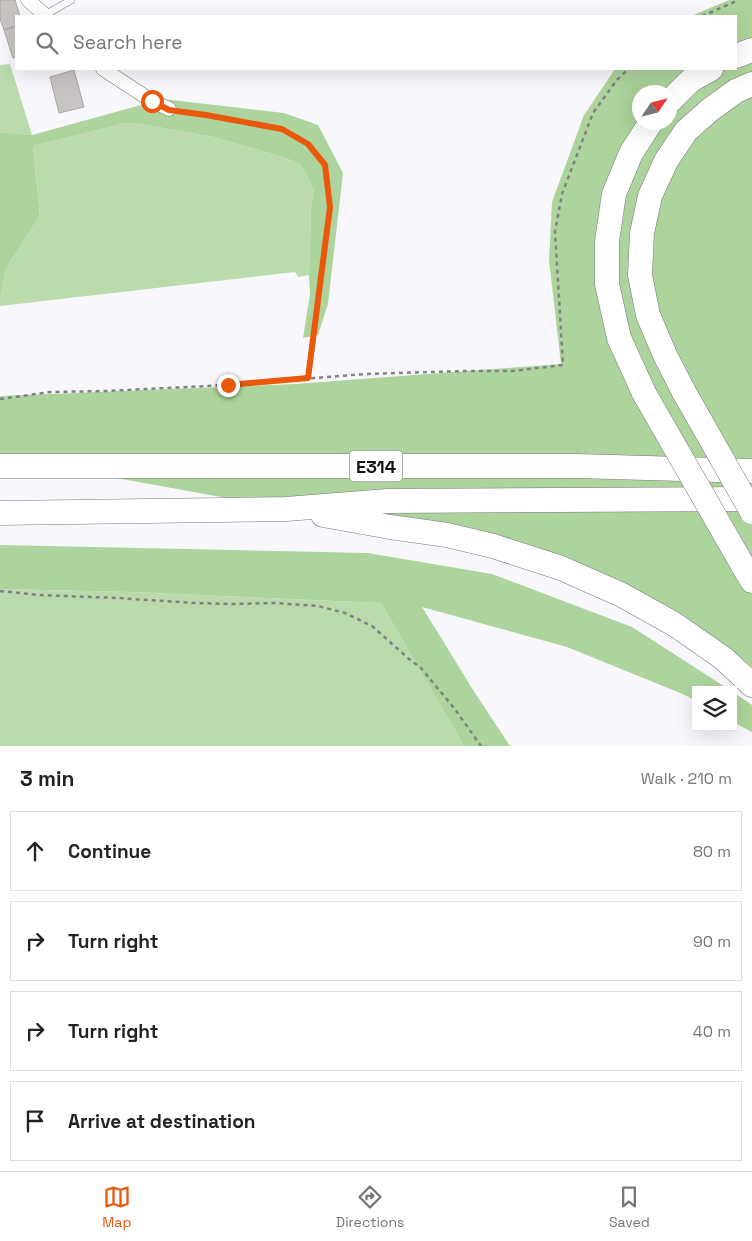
<!DOCTYPE html>
<html lang="en">
<head>
<meta charset="utf-8">
<style>
  body { margin:0; font-family:"Space Grotesk",sans-serif; background:#f2f2f2; color:#222 }
  .controls { position:absolute; right:15px; bottom:15px; display:grid; overflow:hidden; border-radius:0px; box-shadow:0 5px 20px #0002 }
  .controls button { width:45px; height:45px; display:grid; place-items:center; padding:0; border:0; border-bottom:1px solid #e0e0e0; background:#fff; color:#222; font:25px sans-serif }
  .compass { position:absolute; left:632px; top:85px; width:45px; height:45px; border-radius:50%; background:#fff; box-shadow:0 5px 20px #0002; rotate:55deg }
  .stop { position:absolute; width:15px; height:15px; margin:-11px; border:4px solid #ea580c; border-radius:50%; background:#fff }
  .stop.end { background:#ea580c; border-color:#fff; box-shadow:0 1px 5px #0008 }
  .list { margin:0; padding:0; list-style:none }
  h2 { display:flex; justify-content:space-between; align-items:center; height:65px; margin:0; padding:0 20px; font-size:21px }
  h2 small { font-size:16px; font-weight:400; color:#767676 }
  .list li { display:grid; grid-template-columns:32px 1fr auto; gap:15px; align-items:center; box-sizing:border-box; height:80px; margin:0 10px 10px; padding:0 10px; border:1px solid #e0e0e0; border-radius:0px }
  .list b { display:block; font-size:19px; white-space:nowrap }
  .list em { font-size:16px; font-style:normal; color:#767676 }
  .icon { flex:none; width:28px; height:28px; fill:none; stroke:currentColor; stroke-width:2; stroke-linecap:round; stroke-linejoin:round }
  .map { position:relative; flex:none; width:752px; height:746px; overflow:hidden }
  .search { position:absolute; background:#fff; box-shadow:0 5px 20px #0002; left:15px; right:15px; top:15px; height:55px; display:flex; align-items:center; gap:12px; box-sizing:border-box; padding:0 18px; border-radius:0px; color:#767676; font-size:19px }
  .sheet { height:425px; background:#fff }
  nav { display:flex; justify-content:space-around; align-items:center; box-sizing:border-box; height:70px; border-top:1px solid #e0e0e0; background:#fff; font-size:14px; color:#767676 }
  nav a { display:grid; justify-items:center; gap:2px }
  nav .on { color:#ea580c }
  .map>svg:first-child { display:block }
  .green { fill:#bbdbad }
  .forest { fill:#add49c; fill-rule:evenodd }
  .building { fill:#c8c4c3; stroke:#a9a6a4 }
  .lines { fill:none; stroke-linecap:round; stroke-linejoin:round }
  .lane-casing { stroke:#77787b; stroke-width:8 }
  .street-casing { stroke:#77787b; stroke-width:15 }
  .highway-casing { stroke:#77787b; stroke-width:25 }
  .path { stroke:#818183; stroke-width:2.5; stroke-dasharray:4 4; stroke-linecap:butt }
  .lane { stroke:#fff; stroke-width:7 }
  .street { stroke:#fff; stroke-width:14 }
  .highway { stroke:#fff; stroke-width:24 }
  .highway-bridge-casing { stroke:#77787b; stroke-width:25; stroke-linecap:butt }
  .highway-bridge { stroke:#fff; stroke-width:24 }
  .route { stroke:#ea580c; stroke-width:6 }
  .labels { text-anchor:middle; dominant-baseline:central; stroke-width:4; stroke-linejoin:round; paint-order:stroke }
  .shield { fill:#fff; stroke:#5a5a5b; stroke-width:1 }
  .shield-label { font-size:18px; font-weight:bold; fill:#141415 }
</style>
</head>
<body>
<div class="map">
<svg width="752" height="746" viewBox="0 0 752 746">
  <rect width="100%" height="100%" fill="#f8f8fc"/>
  <path class="green" d="M10 64 32 135 0 132V65Z
    M126 123 141 124 213 137 286 158 301 165 314 190 311 209 309 275 298 277 295 272 0 306V299L6 268 40 216 33 146Z
    M0 589 131 592 381 603 464 746H0Z"/>
  <path class="forest" d="M729 0H752V668L734 653 493 546 0 457V396L295 384 561 364 549 260 552 202 584 115 615 69H736V16H691ZM640 92H670V122H640Z
    M163 99 284 113 318 125 343 173 328 304 318 335 303 338 310 294 309 275 311 209 314 190 301 165 286 158 213 137 141 124 126 123 33 146 40 216 6 268 0 299V132L32 135Z
    M0 545 368 553 492 574 632 627 730 690H696V701L685 695 567 647 422 607 475 693 510 746H464L381 603 131 592 0 589Z
    M733 692 752 705V732L733 722Z"/>
  <path class="building" d="M0 0H15L20 16H16V26L4 30 0 19Z
    M16 26V57L13 58 4 30Z
    M74 70 84 107 59 113 50 77Z"/>
  <g class="lines">
    <g class="lane-casing">
      <path id="lane" d="M45 15 71 0"/>
    </g>
    <g class="street-casing">
      <path id="street" d="M28 0 46 16
        M103 69 152 101 169 109"/>
    </g>
    <g class="highway-casing">
      <path id="highway" d="M736 56 752 50
        M670 101 691 80 711 69
        M684 392 665 355 648 315 640 275 642 233 650 196 666 161 686 131 711 109 736 91 752 84
        M644 393 619 338 607 284V241L614 194 631 153 651 122
        M0 466H577L752 471
        M0 513 286 509 388 501 752 499
        M323 515 390 527 447 535 493 546 561 568 622 595 674 624 723 658 752 685
        M742 564 752 581"/>
    </g>
    <path class="path" d="M702 16 739 0
      M183 111 282 129 308 144 325 165 330 207 308 379
      M0 399 50 392 106 391 228 385 365 374 464 371H512L563 365 555 232 562 194 593 113 616 81 628 69
      M0 591 39 595 118 598 194 603 232 604 275 603 318 606 345 613 372 626 409 659 421 668 454 708 481 746"/>
    <use href="#lane" class="lane"/>
    <use href="#street" class="street"/>
    <use href="#highway" class="highway"/>
    <g class="highway-bridge-casing">
      <path id="highway-bridge" d="M684 392 752 512
        M644 393 742 564"/>
    </g>
    <use href="#highway-bridge" class="highway-bridge"/>
  </g>
  <g class="lines">
    <path class="route" d="M152 101 169 110 206 115 282 129 308 144 325 165 330 207 308 378 228 385"/>
  </g>
  <g class="labels">
    <rect class="shield" x="350" y="450.5" width="52" height="31" rx="4"/>
    <g class="shield-label">
      <text x="376" y="466">E314</text>
    </g>
  </g>
</svg>
<div class="controls">
<button><svg class="icon" aria-label="layers" viewBox="0 0 24 24"><path d="M12 4l9 5-9 5-9-5zM3 14l9 5 9-5"/></svg></button>
</div>
<svg class="compass" viewBox="-18 -18 36 36"><path d="M0-13l5 13h-10z" fill="#e53935"/><path d="M0 13l5-13h-10z" fill="#767676"/></svg>
<div class="stop" style="left:152px;top:101px"></div>
<div class="stop end" style="left:228px;top:385px"></div>
<div class="search"><svg class="icon" aria-label="search" viewBox="0 0 24 24"><circle cx="10" cy="10" r="6"/><path d="M15 15l6 6"/></svg>Search here</div>
</div>
<section class="sheet">
<h2>3 min<small>Walk · 210 m</small></h2>
<ul class="list">
<li><svg class="icon" aria-label="ahead" viewBox="0 0 24 24"><path d="M12 20V5M6 11l6-6 6 6"/></svg><div><b>Continue</b></div><em>80 m</em></li>
<li><svg class="icon" aria-label="right" viewBox="0 0 24 24"><path d="M7 20v-9h11M14 6l5 5-5 5"/></svg><div><b>Turn right</b></div><em>90 m</em></li>
<li><svg class="icon" aria-label="right" viewBox="0 0 24 24"><path d="M7 20v-9h11M14 6l5 5-5 5"/></svg><div><b>Turn right</b></div><em>40 m</em></li>
<li><svg class="icon" aria-label="arrive" viewBox="0 0 24 24"><path d="M6 21V4h12l-3 4 3 4H6"/></svg><div><b>Arrive at destination</b></div></li>
</ul>
</section>
<nav>
<a class="on"><svg class="icon" aria-label="map" viewBox="0 0 24 24"><path d="M3 6l6-2 6 2 6-2v14l-6 2-6-2-6 2zM9 4v14M15 6v14"/></svg>Map</a>
<a><svg class="icon" aria-label="directions" viewBox="0 0 24 24"><path d="M12 3l9 9-9 9-9-9zM9 14v-3h6M13 9l2 2-2 2"/></svg>Directions</a>
<a><svg class="icon" aria-label="saved" viewBox="0 0 24 24"><path d="M7 4h10v16l-5-4-5 4z"/></svg>Saved</a>
</nav>
</body>
</html>
